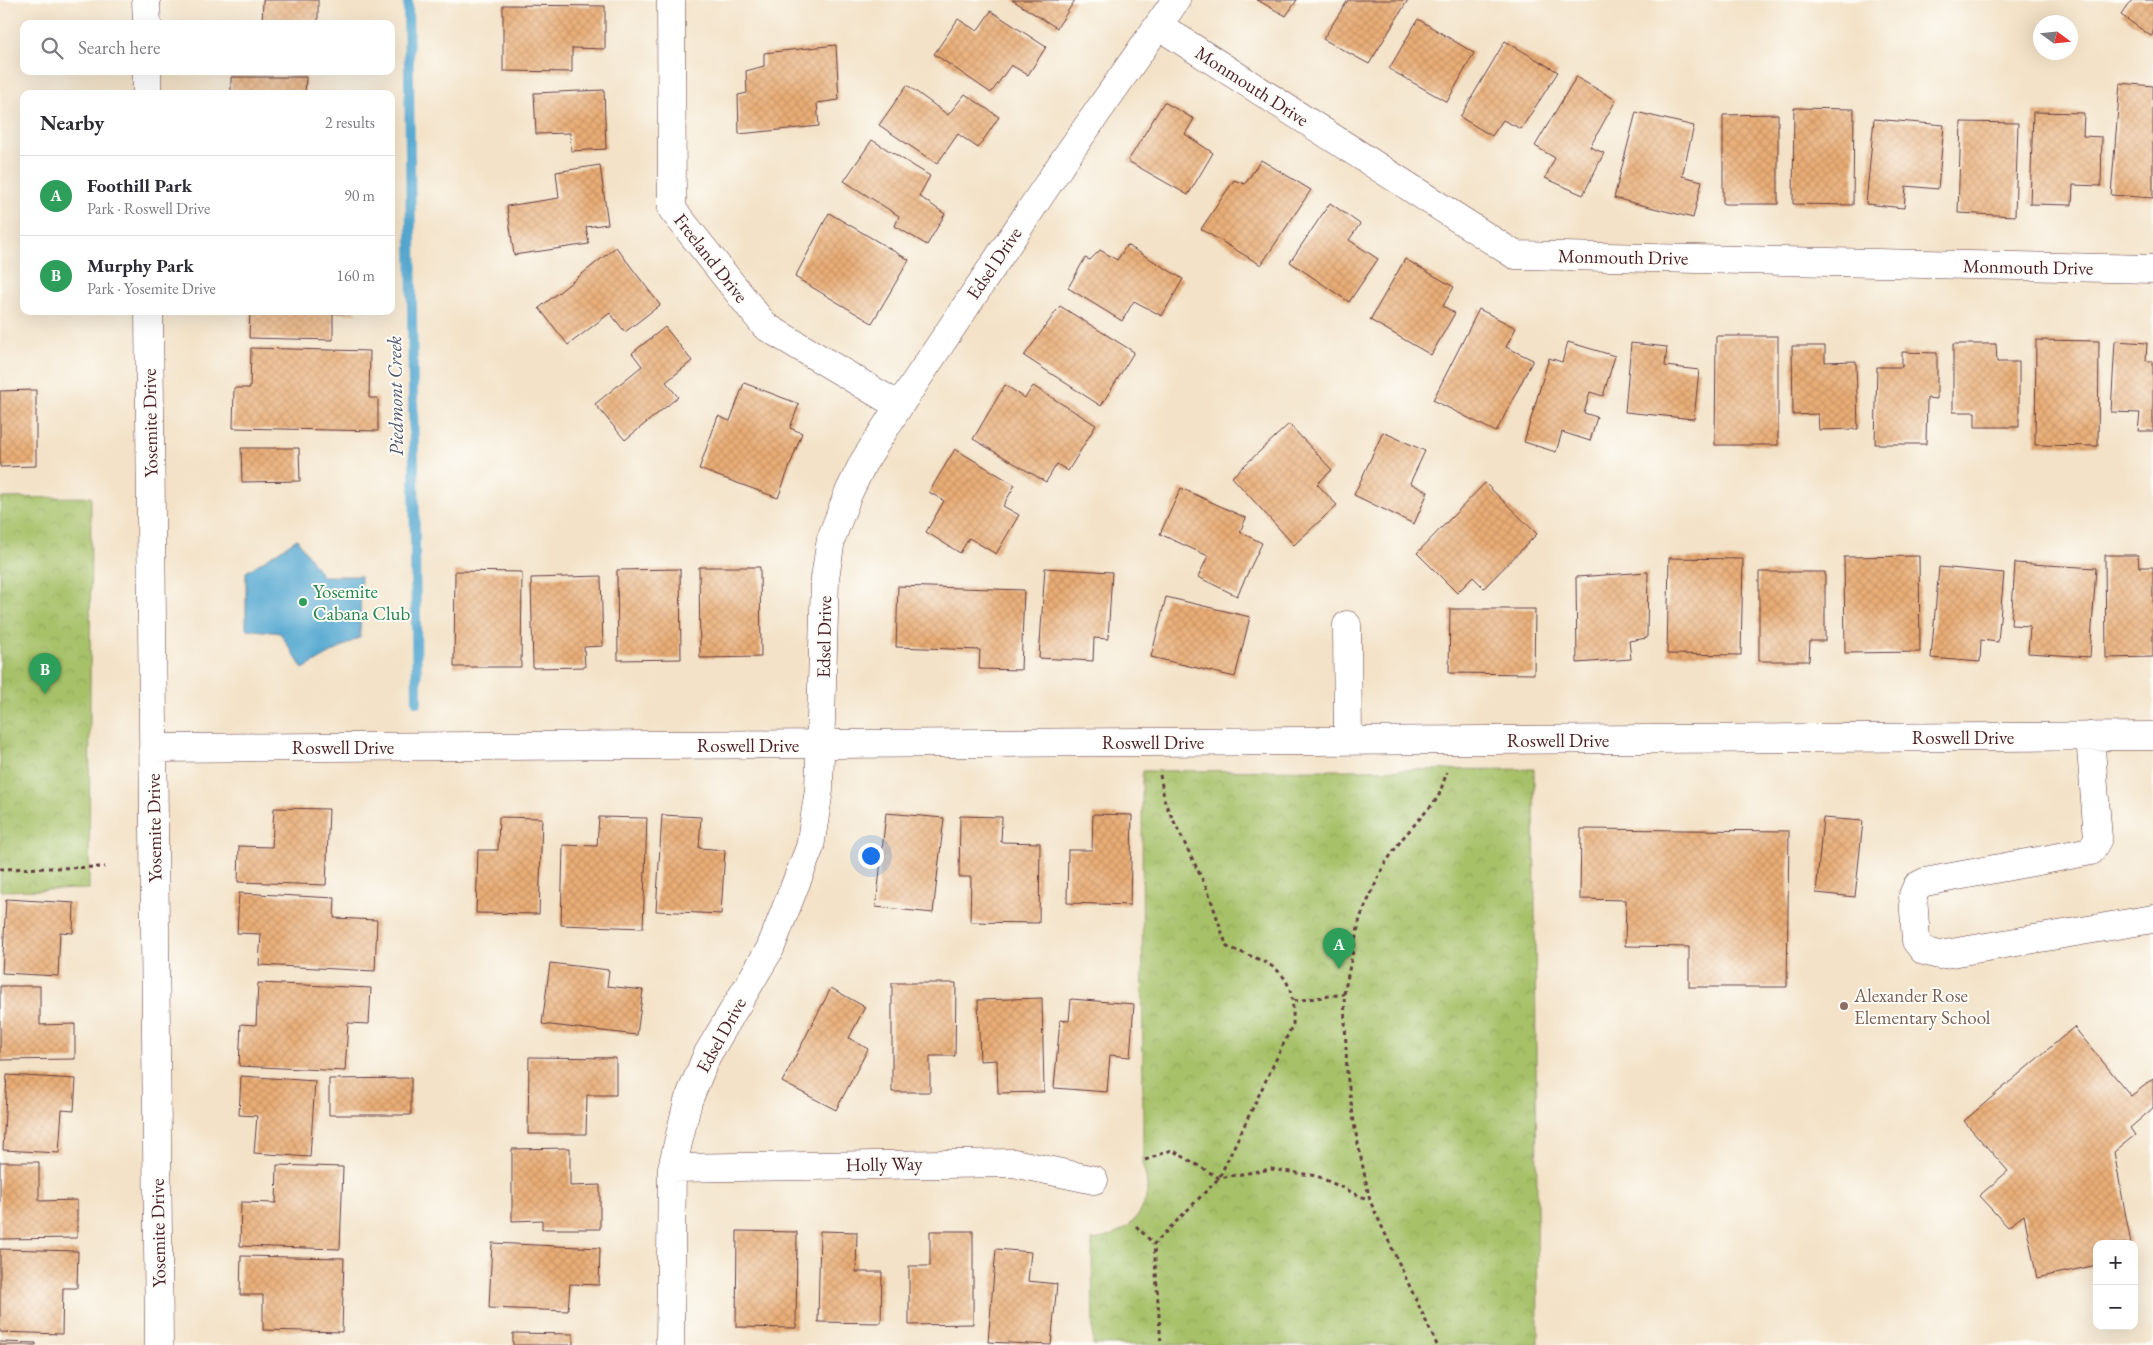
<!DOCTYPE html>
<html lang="en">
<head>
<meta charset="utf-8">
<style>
  body { margin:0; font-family:"EB Garamond",serif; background:#f7f7f7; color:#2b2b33 }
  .controls { position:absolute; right:15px; bottom:15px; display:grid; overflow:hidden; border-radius:10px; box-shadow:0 5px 20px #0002 }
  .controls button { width:45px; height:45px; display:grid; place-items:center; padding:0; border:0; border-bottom:1px solid #e1e1e2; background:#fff; color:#2b2b33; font:25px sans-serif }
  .compass { position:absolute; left:2033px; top:15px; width:45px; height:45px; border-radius:50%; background:#fff; box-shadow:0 5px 20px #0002; rotate:105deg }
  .you { position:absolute; left:870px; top:855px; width:18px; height:18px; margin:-12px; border:4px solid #fff; border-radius:50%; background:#1a73e8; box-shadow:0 0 0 8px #1a73e833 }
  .badge { display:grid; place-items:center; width:32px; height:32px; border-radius:50%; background:#b5179e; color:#fff; font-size:16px; font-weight:700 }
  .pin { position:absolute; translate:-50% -41px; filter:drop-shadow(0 1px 2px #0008) }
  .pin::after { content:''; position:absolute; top:26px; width:18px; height:15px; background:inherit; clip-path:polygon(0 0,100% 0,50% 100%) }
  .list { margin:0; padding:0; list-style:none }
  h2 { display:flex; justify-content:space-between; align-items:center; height:65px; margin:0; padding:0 20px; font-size:21px }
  h2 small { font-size:16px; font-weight:400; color:#7c7c81 }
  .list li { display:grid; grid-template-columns:32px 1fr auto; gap:15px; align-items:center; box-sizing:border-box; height:80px; padding:0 20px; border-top:1px solid #e1e1e2 }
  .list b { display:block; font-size:19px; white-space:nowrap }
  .list p { margin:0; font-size:16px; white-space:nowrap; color:#7c7c81 }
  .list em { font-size:16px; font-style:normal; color:#7c7c81 }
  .icon { flex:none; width:28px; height:28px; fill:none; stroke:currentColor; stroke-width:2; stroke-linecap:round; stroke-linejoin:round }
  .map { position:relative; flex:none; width:2153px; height:1345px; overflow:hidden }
  .search { position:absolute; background:#fff; box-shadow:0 5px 20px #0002; left:20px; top:20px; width:375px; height:55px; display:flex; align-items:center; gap:12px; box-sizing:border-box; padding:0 18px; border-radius:10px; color:#7c7c81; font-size:19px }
  .panel { position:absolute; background:#fff; box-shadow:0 5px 20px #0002; left:20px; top:90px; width:375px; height:225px; border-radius:10px }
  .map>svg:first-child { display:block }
  .park { fill:url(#park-crowns); stroke:#787049 }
  .water { fill:#56a9d1; stroke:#50647e }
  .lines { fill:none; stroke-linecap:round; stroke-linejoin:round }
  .stream { stroke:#56a9d1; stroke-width:10 }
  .building { fill:url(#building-cross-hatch) }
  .minor-casing { stroke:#633c42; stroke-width:29 }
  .path { stroke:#633c42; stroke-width:3; stroke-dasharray:4 4; stroke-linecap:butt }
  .minor { stroke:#fff; stroke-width:28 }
  .leisure-dot { fill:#2e9e5b; stroke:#fdfcf7; stroke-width:2 }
  .education-dot { fill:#8d6e63; stroke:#fdfcf7; stroke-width:2 }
  .labels { text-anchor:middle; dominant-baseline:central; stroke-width:4; stroke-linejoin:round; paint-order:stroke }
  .street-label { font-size:19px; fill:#4a1f2b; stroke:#fdfcf7 }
  .leisure-label { font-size:19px; fill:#27864d; stroke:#fdfcf7; text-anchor:start }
  .education-label { font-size:19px; fill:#785e54; stroke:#fdfcf7; text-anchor:start }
  .water-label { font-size:20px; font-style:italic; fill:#4f566d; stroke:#fdfcf7 }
</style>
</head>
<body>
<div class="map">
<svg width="2153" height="1345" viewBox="0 0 2153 1345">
  <defs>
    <pattern id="park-crowns" width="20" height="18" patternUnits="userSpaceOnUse" patternTransform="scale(1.25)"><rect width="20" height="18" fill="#a6c167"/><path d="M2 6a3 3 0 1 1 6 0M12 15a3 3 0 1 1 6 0" fill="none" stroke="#90a55a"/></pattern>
    <pattern id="building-cross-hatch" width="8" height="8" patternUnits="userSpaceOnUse" patternTransform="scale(1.25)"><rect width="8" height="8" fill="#e9ad76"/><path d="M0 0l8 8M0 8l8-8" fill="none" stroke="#c99466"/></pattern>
  </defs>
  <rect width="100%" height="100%" fill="#fdfcf7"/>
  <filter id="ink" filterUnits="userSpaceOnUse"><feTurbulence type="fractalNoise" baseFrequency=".02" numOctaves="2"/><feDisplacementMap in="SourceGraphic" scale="10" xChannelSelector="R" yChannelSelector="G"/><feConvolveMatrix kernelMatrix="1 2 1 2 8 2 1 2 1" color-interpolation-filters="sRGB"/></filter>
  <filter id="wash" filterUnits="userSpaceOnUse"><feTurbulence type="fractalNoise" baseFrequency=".0096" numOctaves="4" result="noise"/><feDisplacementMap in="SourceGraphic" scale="20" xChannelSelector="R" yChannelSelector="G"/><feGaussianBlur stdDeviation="1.12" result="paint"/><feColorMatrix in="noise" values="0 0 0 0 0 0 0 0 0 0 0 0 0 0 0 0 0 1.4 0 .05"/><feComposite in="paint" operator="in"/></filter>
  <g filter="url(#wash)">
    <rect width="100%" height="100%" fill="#f3e2c7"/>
    <path class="park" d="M91 497 89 889 0 891V498Z
      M1534 769 1538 1345H1093L1092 1240C1130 1237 1158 1204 1143 1167L1142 771Z"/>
    <path class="water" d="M297 539 322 576H361L360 637 303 669 280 633 246 629V572Z"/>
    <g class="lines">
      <path class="stream" d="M408 0 417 702"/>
    </g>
    <g id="blocks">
      <path class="building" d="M263 0H318V24H262Z
        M1012 0H1075L1057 28Z
        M1257 0H1297L1286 16Z
        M1348 0H1408L1369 64 1323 39Z
        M2132 0H2153V34L2151 36 2121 15Z
        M503 5 605 6V49L572 48V72L503 71Z
        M991 11 1046 47 1028 75 1011 65 991 93 934 54 958 19 977 31Z
        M1418 19 1474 53 1447 102 1389 69Z
        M1505 41 1558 72 1521 129 1503 120 1492 136 1460 117Z
        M836 45 839 100 817 103 819 126 739 134 738 95 747 93 746 71 764 66V53Z
        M231 77H306L305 94H231Z
        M1576 77 1616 100 1590 147 1604 153 1583 195 1545 178 1555 158 1535 146Z
        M2120 83 2153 86V198L2111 195Z
        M907 85 948 115 965 94 999 117 978 148 958 134 937 164 879 125Z
        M604 90 606 149 571 151 570 133 536 134 534 93Z
        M1164 102 1194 119 1185 134 1213 153 1188 195 1128 161Z
        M1794 108 1854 109 1853 205 1793 204Z
        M1636 112 1694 126 1682 176 1702 181 1693 218 1614 198Z
        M2033 112 2084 113 2083 136 2102 137 2101 186 2073 185 2072 205 2030 204Z
        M1778 114V204H1723V115Z
        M1874 119 1944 125 1938 189 1906 186 1904 208 1866 204Z
        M1961 122 2018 123 2015 216 1958 213Z
        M872 140 930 176 919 196 945 214 927 245 895 226 899 216 844 181Z
        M1261 160 1311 190 1261 265 1201 229 1234 180 1245 184Z
        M600 165 608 224 586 227 589 244 514 255 507 206 559 198 556 172Z
        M1330 203 1360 224 1349 240 1378 259 1349 302 1290 262Z
        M829 213 909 260 872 323 795 277Z
        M1127 245 1183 279 1162 316 1134 301 1122 321 1068 288 1085 258 1090 260 1100 250 1117 260Z
        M616 247 660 305 625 332 610 313 568 345 539 308Z
        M1405 259 1454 287 1443 306 1455 313 1431 355 1370 320Z
        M1060 306 1134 352 1101 406 1024 356Z
        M1479 309 1516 328 1506 347 1533 360 1496 432 1433 400Z
        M250 311H357V314L333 313V340L249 338Z
        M665 327 692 361 666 382 678 397 625 440 595 404 642 366 632 353Z
        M1716 336H1778V445H1715Z
        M2036 340 2099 341 2098 446 2035 445Z
        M2115 341 2147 343 2146 361H2153V431H2138L2140 413 2111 412Z
        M1568 342 1615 356 1603 396 1590 392 1584 413 1597 417 1590 441 1562 432 1556 452 1524 442 1549 358 1562 362Z
        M1631 343 1667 347 1665 366 1699 370 1694 419 1625 412Z
        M1953 344H1996L1997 362H2019V427H1975V412H1953Z
        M1792 346H1825V362L1856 361 1858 429 1819 430 1818 414 1793 415Z
        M251 348 370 351 369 398H378V431L233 428 234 388H250Z
        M1902 352 1937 353V399L1927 398 1926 444H1875L1877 367H1902Z
        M744 383 799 404 790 428 802 433 778 498 699 469 718 416 730 421Z
        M1005 385 1025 398 1033 386 1096 425 1068 471 1057 464 1046 482 973 439Z
        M36 390V466L0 467V391Z
        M1289 424 1332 470 1317 484 1337 505 1294 545 1232 477Z
        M1383 432 1425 451 1410 483 1428 492 1414 524 1354 495Z
        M241 448H299L300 481 242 482Z
        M955 449 1015 485 1003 506 1019 515 996 554 969 538 960 553 926 532 944 501 929 492Z
        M1485 483 1537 534 1484 588 1473 577 1457 593 1417 553Z
        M1181 488 1246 518 1240 532 1262 543 1237 596 1198 577 1208 556 1160 534Z
        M2105 555H2138L2139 567H2153V657L2106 658Z
        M1919 556 1920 652 1845 653 1844 557Z
        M1669 558 1743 559 1741 655 1667 654Z
        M2015 563 2096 568 2090 657 2028 653 2030 626 2011 625Z
        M699 567H760L761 657 700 658Z
        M1939 567 2004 573 1998 642 1981 640 1980 662 1931 658Z
        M1045 568 1112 572 1108 639 1094 638 1093 661 1039 658Z
        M680 569 681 659 618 660 617 570Z
        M455 571 522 572 521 667H454Z
        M1648 572 1647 638 1629 641 1631 659 1577 663 1576 577Z
        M1759 572H1825V641H1810L1809 661H1759Z
        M601 576 603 646 584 647 585 667 533 668 531 578Z
        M898 586 1024 590 1021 670 979 669 980 650 896 647Z
        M1166 597 1250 617 1235 677 1151 657Z
        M1450 609H1535L1534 674 1449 673Z
        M274 808 329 809 326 885 238 882 239 846 272 847Z
        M886 813 944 818 933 913 876 907Z
        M1093 814 1132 815 1130 905 1067 903 1068 850H1092Z
        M662 815 701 817 699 848 725 850 721 914 656 911Z
        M960 816 1002 817 1001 842 1040 843 1039 923 970 922 971 877H959Z
        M499 817 542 818 539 914 476 913 478 850H498Z
        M599 817 647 818 643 928 561 925 563 845 597 846Z
        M1823 818 1863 821 1855 897 1816 893Z
        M1581 829 1789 831 1787 987H1689V947L1625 946 1626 900 1580 899Z
        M239 893 335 898 334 918 377 920 375 971 259 965 261 934 237 933Z
        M6 899 74 903 73 933 60 932 58 976 2 973Z
        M550 963 609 970 607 986 643 990 637 1035 542 1024Z
        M258 983 371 988 369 1024 348 1023 345 1071 239 1066 241 1024 256 1025Z
        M892 983H956L955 1056H930V1092H892Z
        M0 986H40V1025L75 1024V1059L0 1060Z
        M831 988 865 1007 849 1038 868 1049 836 1110 782 1082Z
        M1042 998 1044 1092 998 1093 997 1060 980 1061 978 1000Z
        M1071 999 1134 1004 1130 1057 1110 1055 1107 1092 1054 1088 1060 1020 1069 1021Z
        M2074 1027 2131 1096 2153 1079V1108L2130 1128 2135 1135 2114 1152 2131 1244H2097V1265L2037 1278 2024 1215 2008 1227 1979 1196 2008 1171 1964 1121Z
        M529 1057 616 1058V1095H587L586 1134H528Z
        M7 1075 76 1079 74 1111 62 1110 59 1153 3 1150Z
        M241 1076 315 1081 310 1157 254 1153 257 1116 239 1115Z
        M411 1078V1115H329V1079Z
        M570 1148V1186L600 1185V1229H542V1220L512 1221V1149Z
        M0 1162H39V1201L77 1200V1238L0 1239Z
        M277 1165 343 1167 340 1249 240 1246 241 1202 276 1203Z
        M737 1231 797 1232 796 1328 736 1327Z
        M820 1231 857 1232 856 1272H882L881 1323 818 1322Z
        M930 1231H973V1324L909 1325V1266H930Z
        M492 1243 600 1248 599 1285 570 1284 568 1311 489 1308Z
        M0 1249 78 1251 77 1288H63L62 1334 0 1332Z
        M996 1249 1031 1252 1028 1281 1057 1284 1051 1345 988 1342Z
        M241 1256 344 1258 342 1332 263 1330V1295H240Z
        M513 1333 573 1334V1345H513Z
        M0 1342 36 1343V1345H0Z"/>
    </g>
  </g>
  <g filter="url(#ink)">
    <use href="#blocks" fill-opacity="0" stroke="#633c42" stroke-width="1"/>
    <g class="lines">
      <g class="minor-casing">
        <path id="minor" d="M146 0 147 24
          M671 0 672 209 765 326 899 406
          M1159 26 1515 255 2153 269
          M147 71V94
          M149 311 159 1345
          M1347 625 1348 741
          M2090 736 2098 838 2091 851 1925 882 1917 886 1913 895 1916 941 1924 951 1939 955 2153 919
          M153 748 2153 736
          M672 1168 1014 1163 1094 1180
          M670 1345 672 1168 688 1101 707 1055 770 949 810 847 819 790 825 578 831 539 848 494 863 463 899 406 1066 157 1176 0"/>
      </g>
      <path class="path" d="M1160 775 1165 803 1208 891 1227 947C1274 965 1295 968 1293 1024L1219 1178 1154 1244 1161 1345
        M0 869 105 867
        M1294 1001 1344 994
        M1145 1160 1172 1150 1219 1178 1271 1169 1317 1176 1369 1200
        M1136 1226 1154 1244
        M1437 1345 1370 1201 1355 1129 1347 1074 1344 994 1360 918 1384 865 1402 839 1438 798 1447 772"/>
      <use href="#minor" class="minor"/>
    </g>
  </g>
  <circle class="leisure-dot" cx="303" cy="602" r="5"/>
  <circle class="education-dot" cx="1844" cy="1006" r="5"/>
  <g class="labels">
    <g class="street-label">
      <text transform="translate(1252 86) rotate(33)">Monmouth Drive</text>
      <text transform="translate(1623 257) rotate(1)">Monmouth Drive</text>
      <text transform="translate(711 258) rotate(52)">Freeland Drive</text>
      <text transform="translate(994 263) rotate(-56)">Edsel Drive</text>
      <text transform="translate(2028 267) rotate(1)">Monmouth Drive</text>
      <text transform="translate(150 423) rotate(-91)">Yosemite Drive</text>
      <text transform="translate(824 637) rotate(-89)">Edsel Drive</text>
      <text x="1963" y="737">Roswell Drive</text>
      <text x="1558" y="740">Roswell Drive</text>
      <text x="1153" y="742">Roswell Drive</text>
      <text x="748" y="745">Roswell Drive</text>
      <text x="343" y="747">Roswell Drive</text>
      <text transform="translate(154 828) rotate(-91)">Yosemite Drive</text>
      <text transform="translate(721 1035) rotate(-61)">Edsel Drive</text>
      <text transform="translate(884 1164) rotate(-1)">Holly Way</text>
      <text transform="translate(158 1233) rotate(-91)">Yosemite Drive</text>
    </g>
    <g class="leisure-label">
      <text x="313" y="591">Yosemite<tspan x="313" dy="22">Cabana Club</tspan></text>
    </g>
    <g class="education-label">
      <text x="1854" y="995">Alexander Rose<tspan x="1854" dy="22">Elementary School</tspan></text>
    </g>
    <g class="water-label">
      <text transform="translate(395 396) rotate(-91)">Piedmont Creek</text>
    </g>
  </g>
</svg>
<div class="controls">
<button>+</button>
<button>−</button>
</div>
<svg class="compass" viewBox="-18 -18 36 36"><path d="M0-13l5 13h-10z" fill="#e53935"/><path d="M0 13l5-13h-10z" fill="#7c7c81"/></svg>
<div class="you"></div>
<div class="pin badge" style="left:1339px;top:969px;background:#2e9e5b">A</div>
<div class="pin badge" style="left:45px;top:694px;background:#2e9e5b">B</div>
<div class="search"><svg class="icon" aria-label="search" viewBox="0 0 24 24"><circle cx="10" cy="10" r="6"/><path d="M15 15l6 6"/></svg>Search here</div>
<section class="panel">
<h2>Nearby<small>2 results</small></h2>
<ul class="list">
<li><span class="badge" style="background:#2e9e5b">A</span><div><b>Foothill Park</b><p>Park · Roswell Drive</p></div><em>90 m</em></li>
<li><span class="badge" style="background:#2e9e5b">B</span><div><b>Murphy Park</b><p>Park · Yosemite Drive</p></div><em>160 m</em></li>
</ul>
</section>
</div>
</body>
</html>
